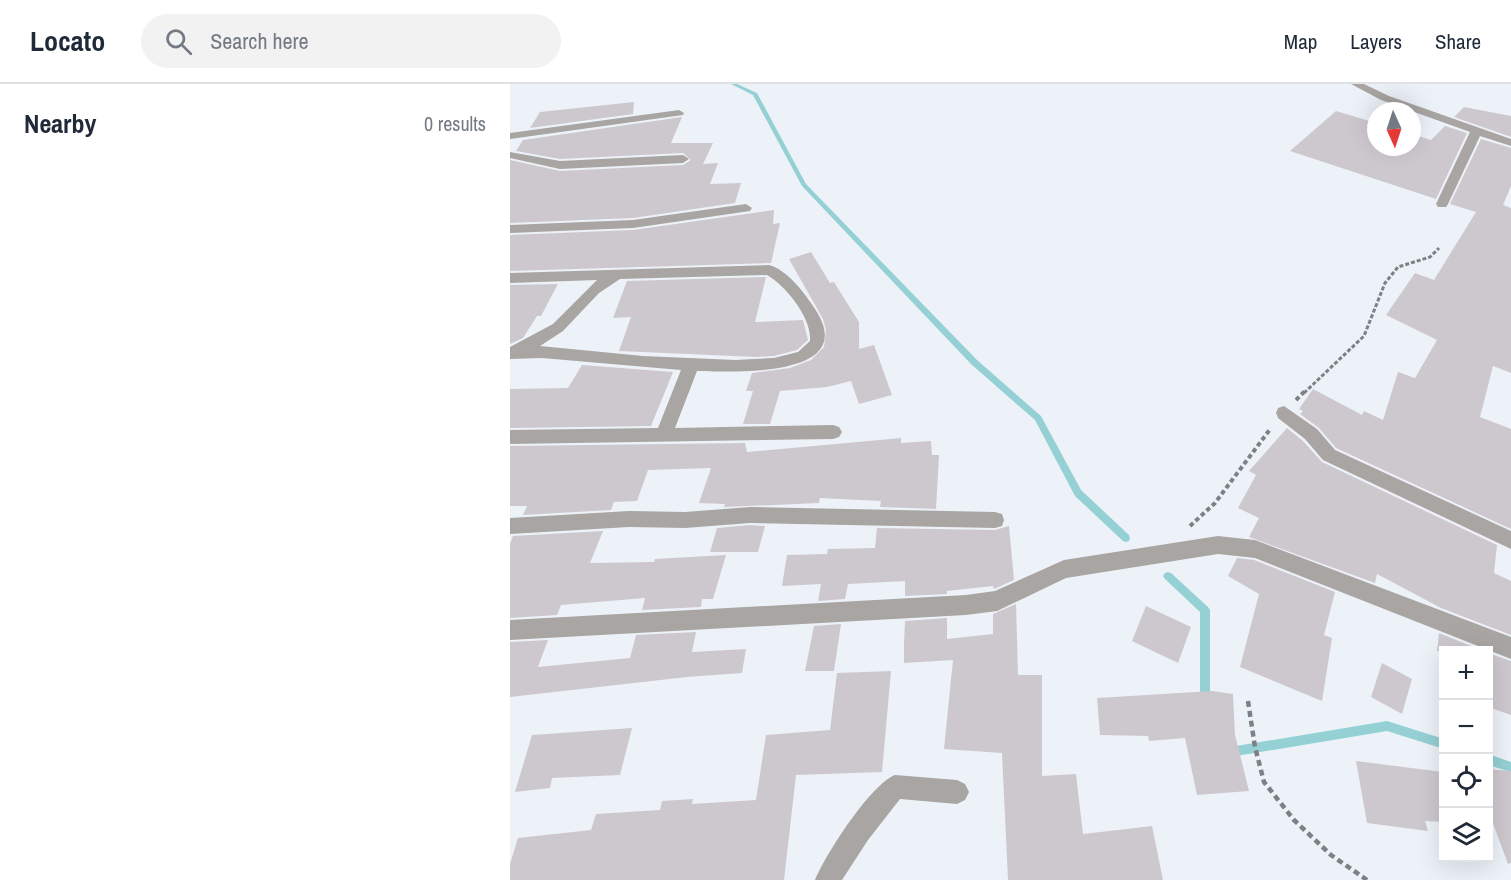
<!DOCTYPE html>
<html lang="en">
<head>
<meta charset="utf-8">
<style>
  body { margin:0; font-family:"Archivo Narrow",sans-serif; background:#f2f2f3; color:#1f2937 }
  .controls { position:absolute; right:18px; bottom:18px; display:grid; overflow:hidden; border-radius:0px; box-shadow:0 6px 24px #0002 }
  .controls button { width:54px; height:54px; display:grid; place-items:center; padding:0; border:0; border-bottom:2px solid #e0e1e3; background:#fff; color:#1f2937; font:30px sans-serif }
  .compass { position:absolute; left:857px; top:18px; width:54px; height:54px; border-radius:50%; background:#fff; box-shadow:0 6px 24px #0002; rotate:177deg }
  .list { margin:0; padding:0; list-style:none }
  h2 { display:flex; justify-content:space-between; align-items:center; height:78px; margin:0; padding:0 24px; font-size:26px }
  h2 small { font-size:20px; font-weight:400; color:#747a83 }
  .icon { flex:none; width:33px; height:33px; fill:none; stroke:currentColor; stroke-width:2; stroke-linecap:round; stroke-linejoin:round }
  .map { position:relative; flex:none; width:1001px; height:796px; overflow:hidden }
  header { display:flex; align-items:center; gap:36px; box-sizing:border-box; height:84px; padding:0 30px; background:#fff; border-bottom:2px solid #e0e1e3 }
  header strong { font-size:28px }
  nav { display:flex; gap:33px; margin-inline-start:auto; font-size:21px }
  .search { width:420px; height:54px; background:#f2f2f3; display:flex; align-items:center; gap:15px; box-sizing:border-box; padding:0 21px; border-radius:33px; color:#747a83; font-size:22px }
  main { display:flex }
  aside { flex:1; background:#fff }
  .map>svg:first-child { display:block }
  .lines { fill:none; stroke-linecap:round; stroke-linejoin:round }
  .stream { fill:#94d0d4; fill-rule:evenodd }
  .building { fill:#cdc8ce }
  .path-far2 { stroke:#7d8084; stroke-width:3; stroke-dasharray:4 2; stroke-linecap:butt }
  .path-far1 { stroke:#7d8084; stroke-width:4; stroke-dasharray:4.5 3; stroke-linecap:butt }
  .path { stroke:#7d8084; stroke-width:4.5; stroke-dasharray:6 4; stroke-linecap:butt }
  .minor { fill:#a8a5a3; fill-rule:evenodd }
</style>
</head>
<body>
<header>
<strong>Locato</strong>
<div class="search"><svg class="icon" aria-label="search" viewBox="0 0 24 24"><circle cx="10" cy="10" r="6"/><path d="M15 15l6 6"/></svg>Search here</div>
<nav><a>Map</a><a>Layers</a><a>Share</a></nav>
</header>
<main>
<aside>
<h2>Nearby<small>0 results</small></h2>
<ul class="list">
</ul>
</aside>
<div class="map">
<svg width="1001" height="796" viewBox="0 0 1001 796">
  <rect width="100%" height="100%" fill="#edf2f8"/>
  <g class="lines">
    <path class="stream" d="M221 0H227L247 9 296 100 467 276 531 332 571 406 619 451 620 454 619 457 616 458 613 457 565 412 525 336 461 280 292 102 243 11Z
      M658 488 661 489 698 523 700 526V618L699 622 695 623 691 622 690 618V528L655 495 653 492 655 489Z
      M877 637 934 655V665L877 647 720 673 716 672 715 668 716 664 720 663Z
      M978 670 1001 678V688L978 681Z"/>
  </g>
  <path class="building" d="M124 18 123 30 20 44 30 28Z
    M954 23 1001 32V53L944 33Z
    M826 27 866 39V63H902V50L921 56 935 42 957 49 926 115 780 67Z
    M172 33 161 59H203L193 80 208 79 200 100 231 99 225 119 123 134 0 139V76L50 87 173 81 181 76 173 69 50 75 6 67 13 56Z
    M971 55 1001 64V102L993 121 1001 124V289L983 282 970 333 1001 345V445L826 364 809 344 790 330 793 327 789 325 803 305 852 331 854 327 873 336 888 288 905 294 927 256 876 231 905 189 924 196 966 128 940 120Z
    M264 126 263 140 270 139 261 179 0 187V151L123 146Z
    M301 168 320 199 324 198 349 238V265L364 261 382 311 349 320 341 297 317 303 270 307 260 340H233L243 307H236L242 289 280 284 301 276 314 263 316 246 313 235 279 175Z
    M256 193 245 238 293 236 298 256 287 266 264 272 247 273 109 267 121 233 103 234 117 197Z
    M48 200 31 232H27L13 254 0 260V201Z
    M72 281 163 288 141 342 0 344V305L58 304Z
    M777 344 793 357 812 378 987 461 984 489 1001 497V551L931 524 867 490 865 499 739 453 749 434 728 424 746 391 739 387Z
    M391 354V359L421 357 422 371H429L426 425 370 423 371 417 310 414 309 419 214 423 215 420 189 419 201 384 138 386 127 417 104 418 101 426 13 431 17 422H0V362L235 359 237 368Z
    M240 441 255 442 248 468H200L207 444Z
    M499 442 504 496 484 505 483 502 437 507V510L395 512V497L338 500 335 515 308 517 311 500 272 502 277 471 317 470 318 465 365 464 367 444 485 446Z
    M93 447 80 479 144 478 145 475 216 471 203 515H192L191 523 132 526 135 514 51 521 47 531 0 534V460L3 452Z
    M727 474 744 476 825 508 814 551 822 554 812 617 730 583 749 510 718 492Z
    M506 520 508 591H532V692L566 690 573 750 642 742 653 796H498L492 669 434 665 443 576 394 579V560L395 537 437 534V555L483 550V530Z
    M636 522 681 543 668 579 622 557Z
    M331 540 324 587H295L304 542Z
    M186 548 182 568 236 565 232 589 177 593 0 613V558L38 556 28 583 120 574 126 551Z
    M929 549 973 567H927Z
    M978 569 1001 577V631L978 623Z
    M872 579 902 595 892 630 861 613Z
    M381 587 372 688 286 691 274 796H0V780L8 754 81 746 86 730 150 726 152 717 183 715 182 720 246 716 256 651 320 646 327 589Z
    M702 607 723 610 725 651 739 707 687 711 675 654 639 657 638 652 590 651 587 614Z
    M122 644 110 691 42 694 40 704 5 708 22 651Z
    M846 677 933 688V738L915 737 918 747 857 739Z
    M978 685 1001 687V779L998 780 978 726Z"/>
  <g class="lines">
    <path class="path-far2" d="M794 309 854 252 875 199 888 183 920 173 929 164"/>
    <path class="path-far1" d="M786 316 795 307
      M680 442 705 419 761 344"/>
    <path class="path" d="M738 617 745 663 754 698 784 736 821 771 857 796"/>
    <path class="minor" d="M841 0H854L879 12 1001 55V62L970 52 938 120 936 123H928L926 120 960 48 871 16Z
      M169 26 174 29 173 31 0 55V49Z
      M0 68 50 77 173 71 179 75 173 79 50 85 0 74Z
      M236 120 242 124 240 127 123 144 0 149V141L123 136Z
      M259 181C277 186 293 207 303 222 354 294 226 288 187 287L165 344 323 341 329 343 332 348 329 353 323 355 0 360V346L148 344 171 286 32 274 0 275V263L43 240 87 196 0 199V189ZM257 191C276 202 302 234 300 257L288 268 264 274 225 276 133 272 30 262 53 247 89 209 110 195Z
      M774 322 807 345 825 366 1001 447V465L813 376 795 355 768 334 766 329 768 324Z
      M240 423 485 428 492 430 494 436 492 442 485 444 240 439 175 444 119 443 0 450V434L119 427 175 428Z
      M708 452 745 456 1001 553V575L745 474 708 470 556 494 487 527 456 531 0 556V536L456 511 485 507 554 476Z
      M385 691 447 696 455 700 459 708 455 716 447 720 390 715 358 756 332 796H305C316 770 360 701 385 691Z"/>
  </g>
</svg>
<div class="controls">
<button>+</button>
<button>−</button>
<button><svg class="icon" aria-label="locate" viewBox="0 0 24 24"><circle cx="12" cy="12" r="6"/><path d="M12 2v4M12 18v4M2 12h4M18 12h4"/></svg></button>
<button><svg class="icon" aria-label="layers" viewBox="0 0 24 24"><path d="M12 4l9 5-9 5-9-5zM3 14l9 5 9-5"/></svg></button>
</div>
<svg class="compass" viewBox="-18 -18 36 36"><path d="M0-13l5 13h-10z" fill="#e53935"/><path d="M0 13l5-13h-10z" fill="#747a83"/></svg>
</div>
</main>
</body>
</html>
